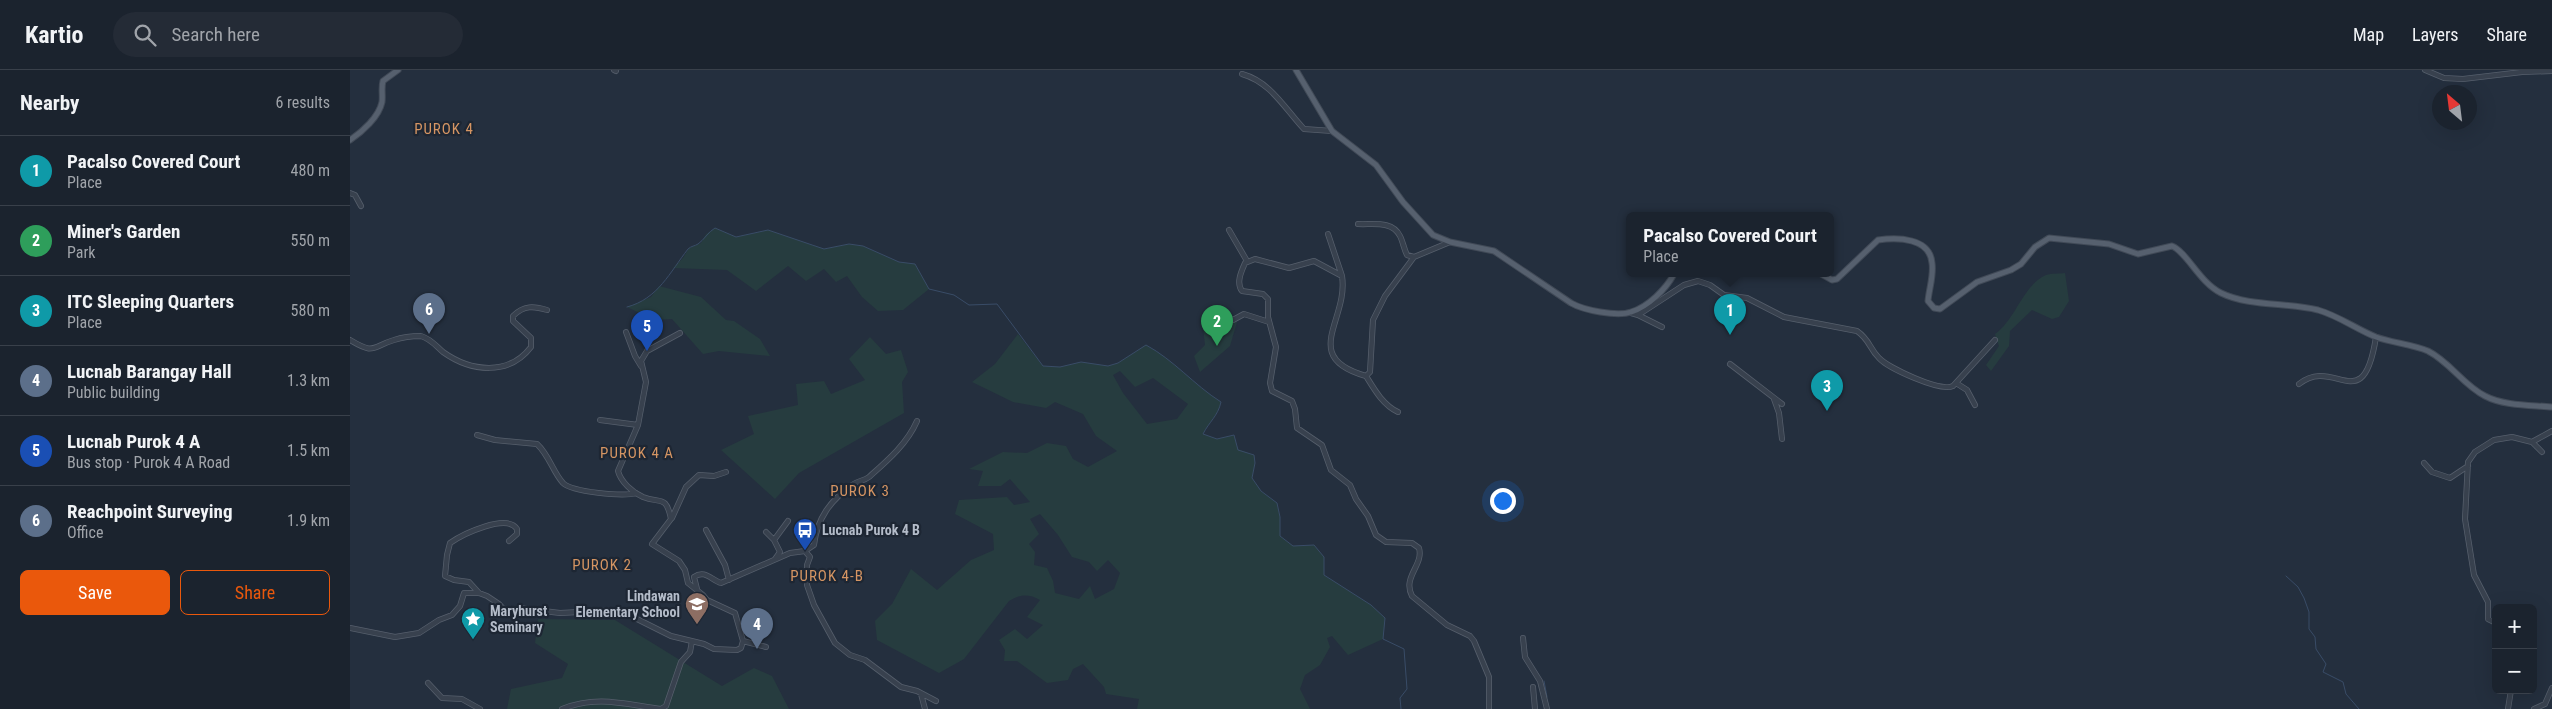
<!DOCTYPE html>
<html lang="en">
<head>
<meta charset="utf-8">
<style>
  body { margin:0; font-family:"Roboto Condensed",sans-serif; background:#242b36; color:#f1f3f6 }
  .controls { position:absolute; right:15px; bottom:15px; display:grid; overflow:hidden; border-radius:8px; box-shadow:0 5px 20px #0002 }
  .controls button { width:45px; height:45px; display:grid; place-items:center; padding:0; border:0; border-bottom:1px solid #39404a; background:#1b232e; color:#f1f3f6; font:25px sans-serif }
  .compass { position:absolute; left:2082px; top:15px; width:45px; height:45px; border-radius:50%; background:#1b232e; box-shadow:0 5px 20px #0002; rotate:332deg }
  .you { position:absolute; left:1152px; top:430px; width:18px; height:18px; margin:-12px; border:4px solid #fff; border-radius:50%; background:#1a73e8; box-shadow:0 0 0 8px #1a73e833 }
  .badge { display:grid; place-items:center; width:32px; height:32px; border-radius:50%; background:#ea580c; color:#fff; font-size:16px; font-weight:700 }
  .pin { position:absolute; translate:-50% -41px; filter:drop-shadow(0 1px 2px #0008) }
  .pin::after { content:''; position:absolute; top:26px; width:18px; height:15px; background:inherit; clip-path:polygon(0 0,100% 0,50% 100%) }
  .popup { position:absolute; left:1276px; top:142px; width:208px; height:65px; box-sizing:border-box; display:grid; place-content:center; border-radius:8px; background:#1b232e; filter:drop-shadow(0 1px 4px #0005); font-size:16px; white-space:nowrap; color:#a0a4aa }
  .popup b { font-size:19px; color:#f1f3f6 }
  .popup::after { content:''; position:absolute; left:50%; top:100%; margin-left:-10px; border:10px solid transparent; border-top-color:#1b232e }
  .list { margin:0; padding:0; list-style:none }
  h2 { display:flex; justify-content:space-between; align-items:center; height:65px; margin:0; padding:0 20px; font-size:21px }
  h2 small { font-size:16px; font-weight:400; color:#a0a4aa }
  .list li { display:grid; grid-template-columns:32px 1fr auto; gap:15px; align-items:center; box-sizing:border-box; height:70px; padding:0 20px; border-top:1px solid #39404a }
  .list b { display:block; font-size:19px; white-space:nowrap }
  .list p { margin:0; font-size:16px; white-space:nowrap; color:#a0a4aa }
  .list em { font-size:16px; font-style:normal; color:#a0a4aa }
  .actions { display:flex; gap:10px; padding:15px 20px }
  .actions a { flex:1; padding:11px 0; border:1px solid #ea580c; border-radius:8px; text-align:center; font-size:18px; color:#ea580c }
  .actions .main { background:#ea580c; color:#fff }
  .icon { flex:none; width:28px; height:28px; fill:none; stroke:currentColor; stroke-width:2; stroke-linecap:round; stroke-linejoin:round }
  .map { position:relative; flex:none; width:2202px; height:639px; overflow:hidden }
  header { display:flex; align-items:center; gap:30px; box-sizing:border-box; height:70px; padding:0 25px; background:#1b232e; border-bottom:1px solid #39404a }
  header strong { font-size:24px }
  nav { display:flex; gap:28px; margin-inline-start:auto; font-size:18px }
  .search { width:350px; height:45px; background:#242b36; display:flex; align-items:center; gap:12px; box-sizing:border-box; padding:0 18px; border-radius:28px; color:#a0a4aa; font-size:19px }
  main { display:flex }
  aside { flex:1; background:#1b232e }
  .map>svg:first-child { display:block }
  .green { fill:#263c3f; fill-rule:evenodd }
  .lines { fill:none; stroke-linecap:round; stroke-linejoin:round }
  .stream { stroke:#394c67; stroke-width:1 }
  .minor-casing { stroke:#565f6c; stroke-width:6 }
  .major-casing { stroke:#414a57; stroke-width:7 }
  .minor { stroke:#38414e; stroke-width:4.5 }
  .major { stroke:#56606e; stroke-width:5 }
  .labels { text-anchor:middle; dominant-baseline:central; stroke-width:4.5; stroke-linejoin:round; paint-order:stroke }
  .poi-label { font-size:14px; font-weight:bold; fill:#b4bcc9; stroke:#1d2633; text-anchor:start }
  .neighbourhood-label { font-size:15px; letter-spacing:1px; fill:#d59563; stroke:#1d2633 }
</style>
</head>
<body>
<header>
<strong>Kartio</strong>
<div class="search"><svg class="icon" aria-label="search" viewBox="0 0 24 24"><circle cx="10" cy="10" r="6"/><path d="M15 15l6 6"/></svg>Search here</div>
<nav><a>Map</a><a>Layers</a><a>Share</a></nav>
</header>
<main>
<aside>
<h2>Nearby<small>6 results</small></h2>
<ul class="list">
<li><span class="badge" style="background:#0f9aa8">1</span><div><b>Pacalso Covered Court</b><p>Place</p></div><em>480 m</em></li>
<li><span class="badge" style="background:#2e9e5b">2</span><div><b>Miner's Garden</b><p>Park</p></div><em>550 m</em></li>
<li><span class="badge" style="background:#0f9aa8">3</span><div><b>ITC Sleeping Quarters</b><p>Place</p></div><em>580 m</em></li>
<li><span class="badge" style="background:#5c6f8a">4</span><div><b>Lucnab Barangay Hall</b><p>Public building</p></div><em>1.3 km</em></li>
<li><span class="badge" style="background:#1a4fb4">5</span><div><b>Lucnab Purok 4 A</b><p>Bus stop · Purok 4 A Road</p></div><em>1.5 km</em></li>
<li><span class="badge" style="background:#5c6f8a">6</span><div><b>Reachpoint Surveying</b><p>Office</p></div><em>1.9 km</em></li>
</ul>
<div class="actions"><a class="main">Save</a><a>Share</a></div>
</aside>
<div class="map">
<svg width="2202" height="639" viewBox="0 0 2202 639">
  <rect width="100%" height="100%" fill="#242f3e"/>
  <path class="green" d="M365 158 386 167 418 160 474 179 499 174 513 176 549 192 565 194 579 219 553 240 528 241 512 227 497 206 486 212 474 199 456 211 438 196 406 221 377 200 323 198 333 188 339 178 351 173 356 164Z
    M1715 203 1719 231 1709 247 1702 249 1682 240 1660 261 1659 276 1641 301 1636 295 1649 276 1645 264C1666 249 1673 215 1696 205 1701 203 1710 204 1715 203Z
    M309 216 351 227 376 250 384 251 410 269 420 286 369 281 353 284 322 249 304 250 277 237 301 227Z
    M875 249 887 252 880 276 850 302 844 286 855 275 853 258H870Z
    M668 264 693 296 710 297 731 292 758 296 768 293 796 275C824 290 844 315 871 332 868 346 859 352 853 364L867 369 884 365 888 379 904 385 905 393 902 408 911 421 927 433 930 447V466L943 476 964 475 974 487V505L1021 535 1035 548 1033 569 998 585 982 566 977 568 980 577 970 595 955 605 950 619 960 639H787L789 629 756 624 754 617 733 594 723 599 718 610 697 613 667 591H654L655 580 649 570 665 559 677 569 693 555 677 547 690 530C679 524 670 524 659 531L614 589 589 603 527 570 525 551 542 534 561 499 587 520 621 490 644 480 643 464 605 444 609 430 657 427 664 435 680 432 660 409 651 416H628L633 401 619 399 653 382 677 383 697 373 716 376 723 389 738 397 767 381 746 366 733 344 705 332 696 338 663 332 622 312 645 294ZM770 301 785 317 803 308 838 334 827 349 797 354 773 323 763 305ZM690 444 708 465 722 487 739 492 747 501 758 490 770 503 764 519 745 529 740 516 729 529 705 523 703 511 697 498 684 495 685 482 679 474 689 464 680 449Z
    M520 267 536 284 551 280 558 302 552 312 554 343 449 403 425 429 371 380 404 364 398 346 448 335 446 314 474 311 481 324 515 310 499 289Z
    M188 549 265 550 372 616 404 598 422 606 439 639H157L161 619 212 608 218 594 185 573Z"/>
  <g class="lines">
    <path class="stream" d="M277 237C308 229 320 202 338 179 341 176 345 176 348 174 354 170 358 162 365 158L386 167 418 160 474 179 499 174 513 176 549 192 565 194 579 219 604 225 619 235 647 234 693 296 710 297 731 292 758 296 768 293 796 275C824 290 844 315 871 332 868 346 859 352 853 364L867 369 884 365 888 380 904 385 905 393 902 408 911 421 927 433 930 447V466L943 476 964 475 974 487V505L1021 535 1035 548 1033 569 1054 579 1057 619 1050 628 1051 639
      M1936 506 1948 517 1954 528 1959 542V559L1965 567 1966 579 1976 594 1973 602 1993 612 1996 624 2009 639
      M1194 611 1197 627"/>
    <g class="minor-casing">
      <path id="minor" d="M264 0 266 1
        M2075 0 2094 8 2113 9 2172 2 2202 1
        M892 4C921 12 935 39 954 59L982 61
        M0 123 5 125 11 136
        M1008 154C1022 155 1042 150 1050 166 1053 172 1054 179 1057 185L1064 187
        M879 160 897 191
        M978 164 992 206
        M1100 172 1064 187 1035 226 1023 250 1020 302 1016 306C949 287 999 250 992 206L964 191 939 198 905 189 895 193C891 202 886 213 892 221L913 224 918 229V247L926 277 920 313 922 321 942 331 945 339 947 358 972 375 981 400 1000 415 1006 429 1018 446 1026 465 1036 472 1062 473 1069 478C1074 495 1052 507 1062 526L1097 555 1120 566 1124 571 1139 607V639
        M867 243 883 250 894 244 919 252
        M1281 243 1288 245 1334 215 1348 211 1360 215 1374 225 1397 228 1434 247 1507 261C1520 270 1519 278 1529 288 1538 298 1590 322 1603 316L1645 270
        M1288 245 1312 257
        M276 262 285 286 291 296
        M0 270C25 285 21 277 44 270 53 267 62 266 71 266 81 269 86 276 93 282 121 302 159 306 181 277V268L163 251V246C174 235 184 236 197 240
        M1380 294 1432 334
        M1016 306C1024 319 1033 335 1048 342
        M1606 313 1617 320 1625 335
        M1949 314C1985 285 2013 350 2026 267
        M1424 329 1429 343 1432 369
        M250 350 288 355
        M127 365 145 370 187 374C199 385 203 402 213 413 222 422 274 427 286 423
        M2182 372 2192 382
        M2074 393 2082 402 2100 408 2118 396
        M322 448 336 417 349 405 364 406 376 402
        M356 460 375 495 379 510
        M416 462 424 470
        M455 481 460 487 457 495V515L464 535 485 573 500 585 515 590 551 617 567 621 586 631
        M455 481 464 475C467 448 481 430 502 415 507 411 514 411 519 407 537 391 557 374 567 351
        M425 489 430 482 424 470 438 451
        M347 519 344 507C355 499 361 510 371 513L440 483 455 481
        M129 523 119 512 104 510 95 506 97 485 100 473C113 464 157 443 167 459V464L159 471
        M2146 553 2138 549V532L2124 505 2115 449 2118 392 2125 382 2144 370 2162 367 2182 372 2202 361
        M0 558 45 567 69 563 89 550 102 545 110 536 114 523H129L137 526 149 534 159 545 169 538 210 543 269 540 321 566 354 574 364 579 387 580 391 578 393 571 385 543 357 530 353 525 338 513 335 500 329 491 302 474 321 449C316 424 310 434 293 427 282 422 271 412 268 401L288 355 296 312 291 291 297 281 330 263
        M1173 568 1175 587 1190 611 1197 639
        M393 571 416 577
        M78 613 92 628 112 629 130 639
        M1183 617 1185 639
        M571 624 575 639
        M212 639C247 625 274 634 311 639L316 636 331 592 340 582 342 571
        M2158 639 2161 620
        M2184 639 2195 634 2202 618"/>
    </g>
    <g class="major-casing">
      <path id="major" d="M946 0 982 61 1026 95 1053 132 1083 165 1100 172 1144 181 1221 233C1233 240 1267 247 1281 242 1298 237 1316 219 1324 204
        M0 70C12 62 29 47 32 32 33 25 31 18 33 11L48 0
        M1471 204 1482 210 1487 209 1528 170C1548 167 1580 168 1582 193 1584 205 1579 219 1578 231L1584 238 1590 239 1627 212 1661 200 1671 194 1685 177 1699 168 1759 174 1788 184 1822 176C1837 182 1849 212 1871 223 1900 237 1936 232 1968 240 1989 246 2006 259 2026 267 2043 273 2061 274 2078 281 2100 292 2113 315 2135 326 2154 336 2181 335 2202 337"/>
    </g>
    <use href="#minor" class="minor"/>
    <use href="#major" class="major"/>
  </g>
  <defs>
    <g id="bus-pin" transform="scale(1.25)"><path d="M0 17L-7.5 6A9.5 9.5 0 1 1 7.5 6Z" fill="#1a4fb4" stroke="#1d2633"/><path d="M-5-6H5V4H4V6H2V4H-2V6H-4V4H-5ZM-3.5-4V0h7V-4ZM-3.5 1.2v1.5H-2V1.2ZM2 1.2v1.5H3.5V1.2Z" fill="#fff"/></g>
    <g id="school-pin" transform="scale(1.25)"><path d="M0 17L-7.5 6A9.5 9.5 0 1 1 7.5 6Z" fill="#8d6e63" stroke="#1d2633"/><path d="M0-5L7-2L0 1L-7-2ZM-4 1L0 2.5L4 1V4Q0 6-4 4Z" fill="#fff"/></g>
    <g id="sight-pin" transform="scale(1.25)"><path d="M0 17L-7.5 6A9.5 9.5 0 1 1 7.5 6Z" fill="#0f9aa8" stroke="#1d2633"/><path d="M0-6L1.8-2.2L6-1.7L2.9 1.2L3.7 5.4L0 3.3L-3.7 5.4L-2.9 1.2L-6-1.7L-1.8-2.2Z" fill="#fff"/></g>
  </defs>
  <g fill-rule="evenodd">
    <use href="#bus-pin" x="455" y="460"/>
    <use href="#school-pin" x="347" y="534"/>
    <use href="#sight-pin" x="123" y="549"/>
  </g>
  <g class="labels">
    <g class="poi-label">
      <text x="472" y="460">Lucnab Purok 4 B</text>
      <text x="330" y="526" text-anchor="end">Lindawan<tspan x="330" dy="16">Elementary School</tspan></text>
      <text x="140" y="541">Maryhurst<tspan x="140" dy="16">Seminary</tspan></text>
    </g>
    <g class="neighbourhood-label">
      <text x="94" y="59">PUROK 4</text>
      <text x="287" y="383">PUROK 4 A</text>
      <text x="510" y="421">PUROK 3</text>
      <text x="252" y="495">PUROK 2</text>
      <text x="477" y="506">PUROK 4-B</text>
    </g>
  </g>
</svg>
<div class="controls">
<button>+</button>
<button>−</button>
</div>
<svg class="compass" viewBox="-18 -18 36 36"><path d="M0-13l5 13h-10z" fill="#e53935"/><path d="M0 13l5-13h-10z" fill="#a0a4aa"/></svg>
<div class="you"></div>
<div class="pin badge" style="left:1380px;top:265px;background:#0f9aa8">1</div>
<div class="popup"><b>Pacalso Covered Court</b>Place</div>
<div class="pin badge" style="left:867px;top:276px;background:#2e9e5b">2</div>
<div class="pin badge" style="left:1477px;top:341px;background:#0f9aa8">3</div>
<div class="pin badge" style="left:407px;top:579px;background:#5c6f8a">4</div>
<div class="pin badge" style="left:297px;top:281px;background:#1a4fb4">5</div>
<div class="pin badge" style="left:79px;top:264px;background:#5c6f8a">6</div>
</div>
</main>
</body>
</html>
